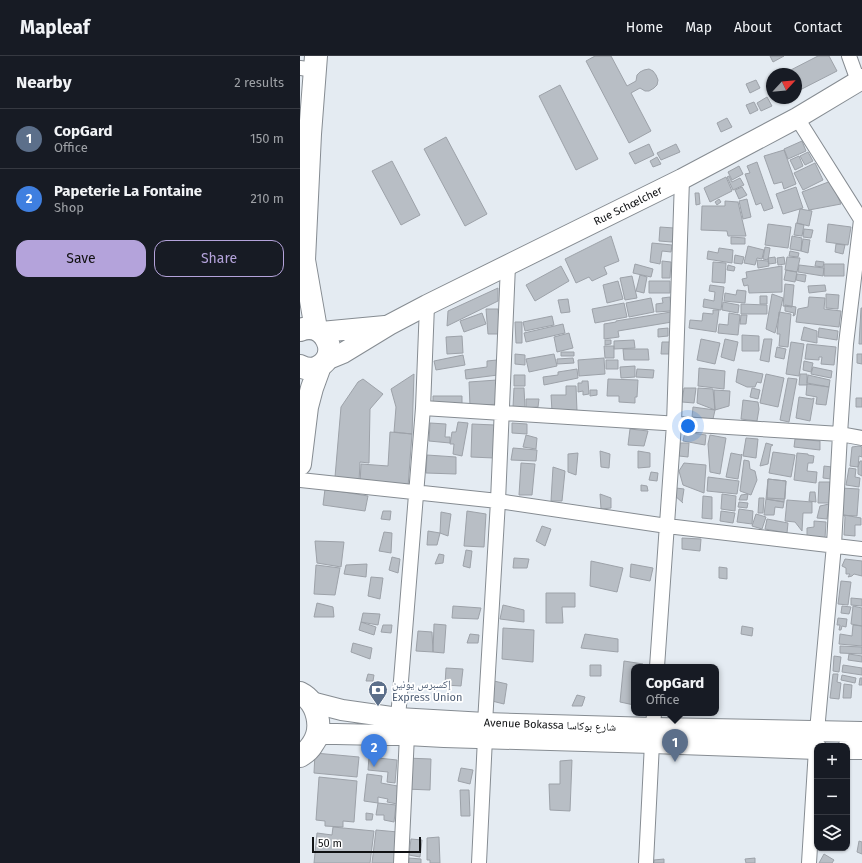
<!DOCTYPE html>
<html lang="en">
<head>
<meta charset="utf-8">
<style>
  body { margin:0; font-family:"Fira Sans","Noto Naskh Arabic",sans-serif; background:#20242c; color:#f1f3f6 }
  .controls { position:absolute; right:12px; bottom:12px; display:grid; overflow:hidden; border-radius:8px; box-shadow:0 1px 3px #0004 }
  .controls button { width:36px; height:36px; display:grid; place-items:center; padding:0; border:0; border-bottom:1px solid #363941; background:#171b24; color:#f1f3f6; font:20px sans-serif }
  .compass { position:absolute; left:466px; top:12px; width:36px; height:36px; border-radius:50%; background:#171b24; box-shadow:0 1px 3px #0004; rotate:64deg }
  .scale { position:absolute; left:12px; bottom:10px; width:109px; box-sizing:border-box; padding-left:4px; border:2px solid #101214; border-top:0; font-size:11px; line-height:14px; white-space:nowrap; color:#101214; -webkit-text-stroke:3px #fff; paint-order:stroke }
  .you { position:absolute; left:388px; top:370px; width:14px; height:14px; margin:-10px; border:3px solid #fff; border-radius:50%; background:#1a73e8; box-shadow:0 0 0 6px #1a73e833 }
  .badge { display:grid; place-items:center; width:26px; height:26px; border-radius:50%; background:#b4a3db; color:#fff; font-size:13px; font-weight:700 }
  .pin { position:absolute; translate:-50% -33px; filter:drop-shadow(0 1px 2px #0008) }
  .pin::after { content:''; position:absolute; top:21px; width:14px; height:12px; background:inherit; clip-path:polygon(0 0,100% 0,50% 100%) }
  .popup { position:absolute; left:331px; top:608px; width:88px; height:52px; box-sizing:border-box; display:grid; place-content:center; border-radius:8px; background:#171b24; filter:drop-shadow(0 1px 3px #0005); font-size:13px; white-space:nowrap; color:#9ea1a6 }
  .popup b { font-size:15px; color:#f1f3f6 }
  .popup::after { content:''; position:absolute; left:50%; top:100%; margin-left:-8px; border:8px solid transparent; border-top-color:#171b24 }
  .list { margin:0; padding:0; list-style:none }
  h2 { display:flex; justify-content:space-between; align-items:center; height:52px; margin:0; padding:0 16px; font-size:17px }
  h2 small { font-size:13px; font-weight:400; color:#9ea1a6 }
  .list li { display:grid; grid-template-columns:26px 1fr auto; gap:12px; align-items:center; box-sizing:border-box; height:60px; padding:0 16px; border-top:1px solid #363941 }
  .list b { display:block; font-size:15px; white-space:nowrap }
  .list p { margin:0; font-size:13px; white-space:nowrap; color:#9ea1a6 }
  .list em { font-size:13px; font-style:normal; color:#9ea1a6 }
  .actions { display:flex; gap:8px; padding:12px 16px }
  .actions a { flex:1; padding:9px 0; border:1px solid #b4a3db; border-radius:12px; text-align:center; font-size:14px; color:#b4a3db }
  .actions .main { background:#b4a3db; color:#111 }
  .icon { flex:none; width:22px; height:22px; fill:none; stroke:currentColor; stroke-width:2; stroke-linecap:round; stroke-linejoin:round }
  .map { position:relative; flex:none; width:562px; height:807px; overflow:hidden }
  header { display:flex; align-items:center; gap:24px; box-sizing:border-box; height:56px; padding:0 20px; background:#171b24; border-bottom:1px solid #363941 }
  header strong { font-size:19px }
  nav { display:flex; gap:22px; margin-inline-start:auto; font-size:14px }
  main { display:flex }
  aside { flex:1; background:#171b24 }
  .map>svg:first-child { display:block }
  .building { fill:#b8bec5; stroke:#9da2a9 }
  .lines { fill:none; stroke-linecap:round; stroke-linejoin:round }
  .street-casing { stroke:#868c92; stroke-width:16 }
  .secondary-casing { stroke:#868c92; stroke-width:22 }
  .primary-casing { stroke:#868c92; stroke-width:24 }
  .street { stroke:#fff; stroke-width:14 }
  .secondary { stroke:#fff; stroke-width:20 }
  .primary { stroke:#fff; stroke-width:22 }
  .labels { text-anchor:middle; dominant-baseline:central; stroke-width:3.5; stroke-linejoin:round; paint-order:stroke }
  .street-label { font-size:11px; fill:#101214; stroke:#fff }
  .service-label { font-size:11px; fill:#4e5e75; stroke:#fff; text-anchor:start }
</style>
</head>
<body>
<header>
<strong>Mapleaf</strong>
<nav><a>Home</a><a>Map</a><a>About</a><a>Contact</a></nav>
</header>
<main>
<aside>
<h2>Nearby<small>2 results</small></h2>
<ul class="list">
<li><span class="badge" style="background:#5c6f8a">1</span><div><b>CopGard</b><p>Office</p></div><em>150 m</em></li>
<li><span class="badge" style="background:#3f7fe0">2</span><div><b>Papeterie La Fontaine</b><p>Shop</p></div><em>210 m</em></li>
</ul>
<div class="actions"><a class="main">Save</a><a>Share</a></div>
</aside>
<div class="map">
<svg width="562" height="807" viewBox="0 0 562 807">
  <rect width="100%" height="100%" fill="#e4ebf2"/>
  <path class="building" d="M295 0H311L327 30 336 25 337 19 340 16 344 14 349 13 353 15 356 19 358 24 357 29 354 32 349 35H345L340 32 331 37 351 75 329 87 286 5Z
    M470 0H484L473 6Z
    M518 0H529L537 15 496 36V18H483Z
    M456 24 460 32 450 37 446 28Z
    M260 29 298 103 276 114 239 40Z
    M467 41 472 50 461 55 457 47Z
    M454 46 458 54 450 58 446 49Z
    M427 62 432 71 421 76 417 67Z
    M146 81 187 158 165 170 124 93Z
    M502 85 506 95 488 103 484 93Z
    M349 88 354 99 335 108 329 97Z
    M376 88 380 96 361 104 357 97Z
    M484 94 496 128 484 133 482 126 474 128 464 100Z
    M508 96 513 105 505 109 500 100Z
    M499 100 503 110 495 114 490 104Z
    M357 101 361 108 353 111 350 105Z
    M92 105 120 159 101 169 72 115Z
    M457 106 473 152 464 155 461 147 456 149 445 118 450 117 447 110Z
    M515 107 523 124 503 134 494 117Z
    M439 110 443 118 432 124 428 116Z
    M429 120 432 126 440 122 444 129 433 134 427 121Z
    M426 121 432 135 410 146 404 132Z
    M531 125 541 148 509 154 502 136Z
    M442 131 447 139 439 143 435 134Z
    M496 131 503 152 483 158 476 138Z
    M395 137H399L400 148 396 149Z
    M419 143 421 146 417 149 415 146Z
    M447 143 451 161 443 163 439 145Z
    M425 145 438 146 446 180H428L427 175 401 174 402 150H425Z
    M500 153 512 155 509 170 497 167Z
    M496 167 504 169 502 180 494 179Z
    M468 168 491 171 488 192 465 189Z
    M528 168 551 171 548 189 526 186Z
    M360 171 374 172 372 186 359 185Z
    M504 173 513 174 511 182 503 181Z
    M311 180 319 205 304 211 307 218 292 225 289 221 276 227 265 203Z
    M492 180 502 182 501 195 490 193Z
    M431 181 445 182V188H431Z
    M503 183 510 184 508 197 501 195Z
    M352 187 372 189 371 196 362 195 360 208 350 206Z
    M536 188 545 189 543 198 535 196Z
    M448 190 464 194 462 203 457 202 455 209 444 207Z
    M465 191 470 192 468 204 463 203Z
    M419 192 433 194 432 207 407 203 408 195 418 197Z
    M490 195 499 197 498 201 489 200Z
    M435 199 444 201 442 208 434 207Z
    M475 201 476 207 469 208 468 202Z
    M484 201 485 208 478 209 477 202Z
    M487 201 500 202 497 216 485 214Z
    M457 204 468 205 469 210 458 212Z
    M362 205 371 206 370 222H362Z
    M516 205 524 206 523 211 515 210Z
    M413 206 426 207 425 227 412 226Z
    M335 208 353 213 351 221 333 217Z
    M524 208H544V220H524Z
    M428 209 435 211 434 215 427 214Z
    M499 209 524 212 523 220 498 216Z
    M261 210 269 225 235 245 226 229Z
    M482 210V236L449 237 448 229 444 230 442 223 447 222 446 216Z
    M486 214 497 216 495 226 484 224Z
    M497 218 506 219 505 226 496 224Z
    M340 219 347 221 344 237 336 235Z
    M332 220 337 242 325 244 320 222Z
    M318 225 323 243 307 247 303 229Z
    M349 225H370V237H349Z
    M485 228 494 229 492 251 483 250Z
    M410 229 424 231 421 254 403 251 404 243 414 245 415 236 409 235Z
    M525 229 526 235 509 237 508 230Z
    M198 232V245L147 270 148 255Z
    M437 234 446 235 445 247 424 245 425 237 436 239Z
    M472 238 483 242 475 277 466 273Z
    M526 238 539 239 538 253 526 252Z
    M460 240H467V248H460Z
    M370 241 371 255 356 256V248L363 247 362 242Z
    M509 241 525 242 524 253 541 255 539 271 496 266 498 253 508 251Z
    M351 242 354 256 329 261 326 247Z
    M268 243 270 256 261 257 258 244Z
    M423 246 439 249 438 257 422 254Z
    M324 247 327 261 295 267 292 253Z
    M441 248 467 249V258H441Z
    M485 249 496 251 495 259 493 260 494 257 485 255Z
    M561 252H562V288H559Z
    M186 253H198L200 278H188Z
    M413 254H419L416 276 389 272 390 264 402 265 403 257 413 258Z
    M371 256 372 266 318 275 319 281 304 283V268L316 266V265Z
    M479 256 491 258 488 291 479 290 480 278H477Z
    M182 257 186 268 164 276 160 265Z
    M429 257 440 259 438 279 418 277 419 268 428 269Z
    M441 259H447L446 268H440Z
    M252 260 254 269 225 275 223 266Z
    M215 266H222V287H216Z
    M263 268 265 277 226 286 224 277Z
    M504 271 517 275V287L501 284Z
    M368 272V280L358 281V273Z
    M519 272 538 275 537 284 518 281Z
    M269 277 273 292 257 296 254 281Z
    M442 279 459 280V295H442Z
    M162 280 163 297 147 298 146 281Z
    M401 283 420 287 415 308 397 304Z
    M425 283 438 286 434 305 421 301Z
    M464 283H472L469 306 460 304Z
    M305 284H311V288L305 289Z
    M334 284 335 292 314 293V285Z
    M362 286H370L369 298H361Z
    M491 286 504 288 499 320 486 318Z
    M507 288 536 291 534 309 521 308 522 301H519V304L505 303Z
    M304 290H314V302H305Z
    M477 291 486 293 484 303 475 301Z
    M323 293H348L349 304H324Z
    M261 296H274V300H261Z
    M215 298 225 299V309L215 308Z
    M254 298 257 310 229 316 226 303Z
    M557 298H562V308L557 307Z
    M163 299 165 309 136 314 134 305Z
    M273 302 274 307 257 308V303Z
    M304 302 305 318 279 320 278 304Z
    M197 304 198 319 166 323 165 314 187 311V305Z
    M306 304H318V313H306Z
    M504 305 513 307 511 316 503 314Z
    M335 310V321L321 322 320 311Z
    M513 311 532 315 531 322 511 318Z
    M399 312 425 315 424 333 398 330Z
    M277 313 278 322 244 329 243 321 258 319V316Z
    M337 313 354 314 353 322 336 321Z
    M438 313 463 318 461 327 457 326 455 331H447L436 326Z
    M114 318 112 378 94 376 96 351 91 333Z
    M466 318 484 322 478 351 460 347Z
    M500 318H507V329H499Z
    M214 319H225V330H214Z
    M508 319 530 324 529 331 507 327Z
    M488 322 497 323 489 366 480 364Z
    M63 323 83 338 70 353 69 407 60 406 59 426 35 421 41 351 58 326Z
    M308 323 338 324 337 341H335V347L319 346V340H307Z
    M197 324 199 348 170 350 169 326Z
    M282 325H288L289 338 283 339V335L278 336V327H282Z
    M507 328 529 331 526 349 516 348 517 341 506 339Z
    M266 330H276L277 355H252L251 339H266Z
    M214 332H224L225 352 213 351Z
    M384 332H396L394 347 382 346Z
    M398 332 413 333 415 354 397 347Z
    M452 332 460 334 458 343 450 341Z
    M290 334H297V339L290 340Z
    M414 334 430 335 429 350 415 354Z
    M133 340H162V351H133Z
    M499 341 512 343 514 342 510 365 496 362Z
    M556 342H562V351H556Z
    M226 343H239L238 351 226 352Z
    M443 344 458 346 459 353 457 365 441 363Z
    M393 351 415 354 413 363 392 361Z
    M158 366 168 367 162 400 153 398 154 388H150L152 376H156Z
    M130 367 146 368 145 381H150V387L129 385Z
    M212 367 227 368V378L212 377Z
    M172 368 195 369 194 402 171 401Z
    M330 373 348 375 344 390 328 389Z
    M90 376 112 378 108 431 60 428 61 408 88 410Z
    M385 376 406 379 405 389 383 385Z
    M226 379 237 382 236 393 223 391Z
    M410 379 426 382 420 418 410 416 408 388Z
    M446 382 458 383 456 402 443 400Z
    M495 383 520 385V394L494 391Z
    M380 387H389L388 401 379 400Z
    M466 387 473 389 471 390 468 408 460 410Z
    M559 390 562 391V401L559 400 558 411 550 410 552 391Z
    M213 392 237 394 236 405 211 404Z
    M300 395 310 398 309 412 301 411Z
    M338 395 350 397V411L338 412Z
    M473 396 495 399 491 421 469 417Z
    M278 397 276 419 268 416V398Z
    M431 397 441 399 442 398 438 423 426 421Z
    M497 397 508 398V399L514 400 513 407H508L507 415 517 416 516 427 494 424Z
    M127 399 156 401V418L126 417Z
    M444 404 449 405 450 413 455 415 457 424 451 439 440 435Z
    M560 405H562V420L558 418V411Z
    M221 407 235 408 232 439H219Z
    M384 407 406 409 404 437 383 429 379 415Z
    M524 410 532 411 531 423 523 422Z
    M253 411 265 415 262 445H251Z
    M549 412 556 413 555 421 560 422 559 431 546 429Z
    M351 416 358 417 357 425 349 424Z
    M408 421 439 425 437 438 407 435Z
    M468 423 486 425 485 443 467 442Z
    M468 423 486 425 484 446 466 443Z
    M519 426H530L529 447H518Z
    M341 429 347 430 348 435H341Z
    M376 432 384 433 382 446 383 447 374 439Z
    M541 432 559 433 557 460 540 459Z
    M25 433 68 440 65 455 23 449Z
    M510 436H515L516 446 509 445Z
    M300 438 311 442V452L301 453Z
    M422 438 436 440 435 455 421 453Z
    M448 438 447 444H439L441 439Z
    M403 440 412 441V463L402 462Z
    M459 442H464L463 457H458Z
    M466 443 484 446 483 452 475 451 474 459H464Z
    M487 444 512 446V457H503L502 475 495 466 485 465Z
    M439 446 448 447 447 452 438 451Z
    M529 448 527 463 517 462 520 450Z
    M439 453 453 455 452 468 437 466Z
    M83 455H91L90 464 81 463Z
    M167 455 186 458 184 491 164 490Z
    M421 455 435 457 433 467 420 465Z
    M141 456 151 458 148 480 140 477Z
    M456 458 466 461 462 473 452 470Z
    M544 459 561 462V469H555V480L544 479 545 461Z
    M467 463 488 467 487 477 465 473Z
    M514 465 526 466 525 482 507 480V472L514 471Z
    M242 470 251 473 245 490 236 485Z
    M128 475 140 477 137 489H127Z
    M84 476 92 477 91 497 79 495Z
    M382 482 401 483 400 495 382 493Z
    M15 485 44 486 41 511 17 507Z
    M166 494 172 495 170 512 163 510Z
    M139 498 144 499 143 507 135 508Z
    M92 501 100 503 98 517 89 514Z
    M214 502 229 503 227 512H213Z
    M545 503 562 505V520L554 518 552 520 548 521 550 518H546V512L542 510Z
    M291 505 323 512 317 536 290 530Z
    M67 508 66 521 44 518 46 509Z
    M331 508 353 512 350 525 330 521Z
    M16 509 40 512 35 539 14 538Z
    M419 511 427 512V523L419 522Z
    M71 521 83 522 80 543 68 540Z
    M541 525 551 526 548 549 538 548Z
    M246 537H275V551H262L263 567H246Z
    M551 542 562 543V550L551 549Z
    M17 547 33 551 34 561H14Z
    M203 549 224 554V566L200 563Z
    M153 550 181 552 178 563 152 562Z
    M542 550 551 551 549 558 541 557Z
    M553 550 562 552V570L551 568Z
    M63 557 80 558 78 569 61 566Z
    M538 562 547 563 546 571 542 570 541 574H539L540 569H537Z
    M61 566 76 571 74 579 59 574Z
    M134 568 146 569 144 597 133 596Z
    M83 569H92L91 577 81 576Z
    M553 569 562 570V590L539 588 540 578 552 580Z
    M442 570 453 572 452 580 441 578Z
    M203 572 234 574 233 606 202 603Z
    M118 575 132 576 133 596 116 595Z
    M170 578 179 579 178 587H167Z
    M285 578 318 583V596L281 592Z
    M53 587 72 592 70 603 51 596Z
    M540 590 562 591V598L540 597Z
    M549 598 562 600V606L548 604Z
    M534 600 541 601 539 616 533 615Z
    M324 605 343 608V611H334V649L320 646Z
    M290 609H301V620H290Z
    M543 609 562 612V619L542 616Z
    M146 612 163 613 161 630 145 629Z
    M68 618 74 619 73 625H66Z
    M533 618H538L537 626 541 627 539 643 530 642Z
    M542 619 556 622 555 627 541 624Z
    M560 622H562V629H559Z
    M194 625 207 628 204 648 192 645Z
    M544 628 552 629 551 642H543Z
    M277 639 285 641 282 650H272Z
    M15 697 59 701 57 721 14 717Z
    M69 701 97 704 95 727 87 726 88 716 68 714Z
    M106 702 131 703 130 734 105 733Z
    M272 704 270 755 250 754 249 728H260V705Z
    M161 712 173 714 170 728 158 725Z
    M67 718 82 720 81 727 103 731 97 744V748L87 746 88 743 78 741V747L64 745Z
    M19 721 57 725 54 766 43 765V771L25 770V765L16 764Z
    M160 734H169L170 760H161Z
    M78 747 96 749 94 766 84 764V759H76Z
    M66 757 73 758 72 764H66Z
    M33 771 74 775 70 807H14L17 777 32 779Z
    M76 774 98 776 95 807H72Z
    M139 781 140 807H130V804H127V782Z
    M111 783 122 784 120 801 109 799Z
    M559 785 562 786V798L557 796Z
    M524 798 534 804 532 807H519Z
    M109 802 121 803V807H109Z
    M455 802V807H446L445 803Z
    M364 803V807H354V804Z"/>
  <g class="lines">
    <g class="street-casing">
      <path id="street" d="M549 0 558 25
        M0 12 15 14
        M497 62 562 165
        M123 352 540 378 562 382
        M0 424 198 445 367 470 562 493
        M357 611 374 368 382 123
        M98 662 123 352 127 249
        M185 667 198 445 208 209
        M353 672 354 657
        M101 807 107 679
        M179 807 185 682
        M346 807 352 687
        M509 807 516 693 517 675 534 489 540 378 546 288 561 164"/>
    </g>
    <g class="secondary-casing">
      <path id="secondary" d="M21 276 85 270
        M26 304 43 297 89 269 127 249 382 123 497 62 562 23
        M11 646 42 654 98 662 185 667 353 672 562 676
        M17 680 25 678H36L83 679H107L144 681 352 687 517 693
        M547 693H562"/>
    </g>
    <g class="primary-casing">
      <path id="primary" d="M16 0 10 78 4 204 16 273
        M0 274C25 264 41 299 18 311 12 314 6 313 0 310
        M0 408 7 351 12 332 20 310
        M0 637C18 646 24 673 12 689 9 694 5 697 0 700"/>
    </g>
    <use href="#street" class="street"/>
    <use href="#secondary" class="secondary"/>
    <use href="#primary" class="primary"/>
  </g>
  <defs>
    <g id="bank-pin" transform="scale(1)"><path d="M0 17L-7.5 6A9.5 9.5 0 1 1 7.5 6Z" fill="#5c6f8a" stroke="#fff"/><path d="M-6-4H6V4H-6ZM0-2.3a2.3 2.3 0 1 0 0 4.6a2.3 2.3 0 1 0 0-4.6Z" fill="#fff"/></g>
  </defs>
  <g fill-rule="evenodd">
    <use href="#bank-pin" x="78" y="634"/>
  </g>
  <g class="labels">
    <g class="street-label">
      <text transform="translate(328 150) rotate(-26)">Rue Schœlcher</text>
      <text transform="translate(250 669) rotate(2)">Avenue Bokassa شارع بوكاسا</text>
    </g>
    <g class="service-label">
      <text x="92" y="628">إكسبرس يونين<tspan x="92" dy="13">Express Union</tspan></text>
    </g>
  </g>
</svg>
<div class="controls">
<button>+</button>
<button>−</button>
<button><svg class="icon" aria-label="layers" viewBox="0 0 24 24"><path d="M12 4l9 5-9 5-9-5zM3 14l9 5 9-5"/></svg></button>
</div>
<svg class="compass" viewBox="-18 -18 36 36"><path d="M0-13l5 13h-10z" fill="#e53935"/><path d="M0 13l5-13h-10z" fill="#9ea1a6"/></svg>
<div class="scale">50 m</div>
<div class="you"></div>
<div class="pin badge" style="left:375px;top:706px;background:#5c6f8a">1</div>
<div class="popup"><b>CopGard</b>Office</div>
<div class="pin badge" style="left:74px;top:711px;background:#3f7fe0">2</div>
</div>
</main>
</body>
</html>
